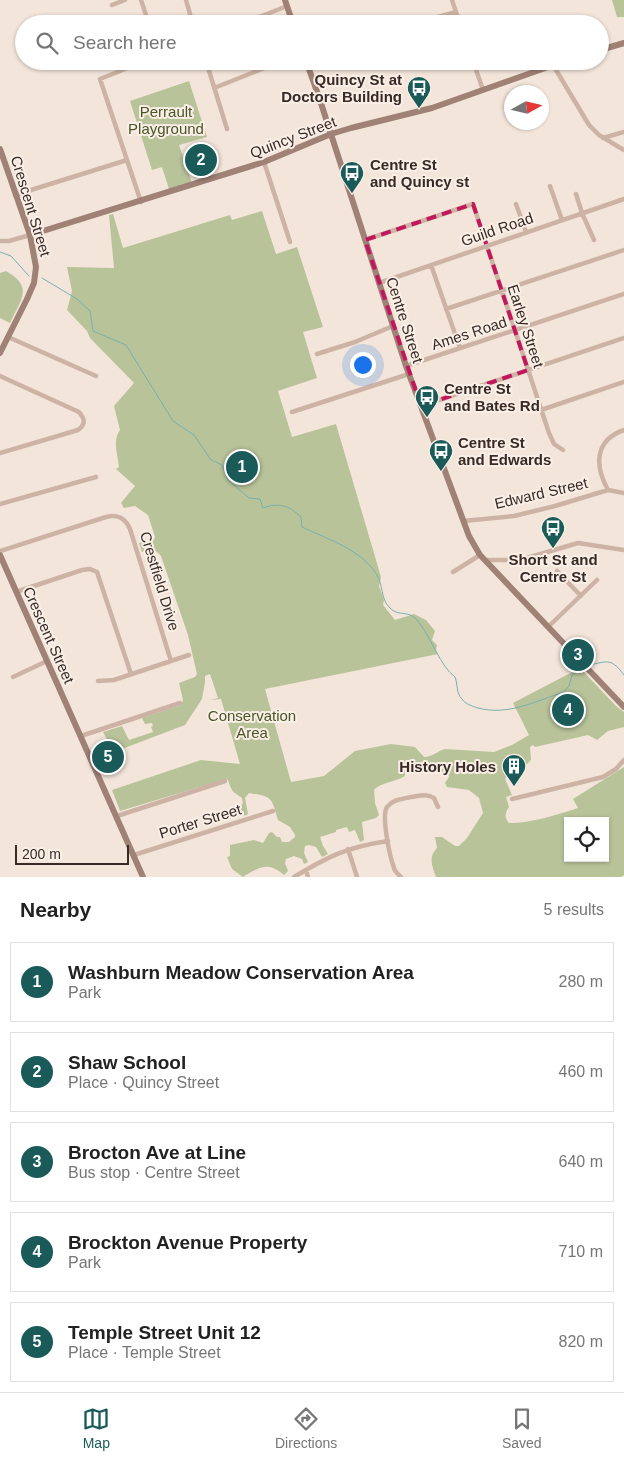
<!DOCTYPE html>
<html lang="en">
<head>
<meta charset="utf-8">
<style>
  body { margin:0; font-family:Arial,sans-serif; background:#f6f6f6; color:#222 }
  .controls { position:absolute; right:15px; bottom:15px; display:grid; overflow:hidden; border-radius:0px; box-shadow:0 1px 4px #0004 }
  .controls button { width:45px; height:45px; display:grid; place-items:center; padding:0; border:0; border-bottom:1px solid #e0e0e0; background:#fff; color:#222; font:25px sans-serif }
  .compass { position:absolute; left:504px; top:85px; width:45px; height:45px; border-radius:50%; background:#fff; box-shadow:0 1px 4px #0004; rotate:82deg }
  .scale { position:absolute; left:15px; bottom:12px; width:114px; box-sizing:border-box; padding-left:5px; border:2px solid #372a27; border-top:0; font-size:14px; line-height:18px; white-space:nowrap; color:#372a27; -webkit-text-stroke:4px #faefe6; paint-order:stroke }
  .you { position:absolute; left:362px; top:364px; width:18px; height:18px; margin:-12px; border:4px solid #fff; border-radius:50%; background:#1a73e8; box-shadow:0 0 0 8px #1a73e833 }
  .badge { display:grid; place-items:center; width:32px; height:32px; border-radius:50%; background:#1a5b59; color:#fff; font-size:16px; font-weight:700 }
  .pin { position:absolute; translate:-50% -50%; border:2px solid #fff; box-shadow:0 1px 5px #0006 }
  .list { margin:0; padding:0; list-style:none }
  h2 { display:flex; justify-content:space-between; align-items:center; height:65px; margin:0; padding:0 20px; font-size:21px }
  h2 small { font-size:16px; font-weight:400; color:#767676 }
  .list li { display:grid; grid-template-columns:32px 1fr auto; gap:15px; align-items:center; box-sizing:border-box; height:80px; margin:0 10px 10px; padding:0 10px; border:1px solid #e0e0e0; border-radius:0px }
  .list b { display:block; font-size:19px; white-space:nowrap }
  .list p { margin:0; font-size:16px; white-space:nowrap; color:#767676 }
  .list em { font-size:16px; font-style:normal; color:#767676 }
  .icon { flex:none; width:28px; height:28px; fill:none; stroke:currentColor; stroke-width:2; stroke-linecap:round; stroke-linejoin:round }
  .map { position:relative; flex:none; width:624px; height:877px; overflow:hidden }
  .search { position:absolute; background:#fff; box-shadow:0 1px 4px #0004; left:15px; right:15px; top:15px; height:55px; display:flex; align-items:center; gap:12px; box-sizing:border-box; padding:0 18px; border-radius:28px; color:#767676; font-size:19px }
  .sheet { height:515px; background:#fff }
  nav { display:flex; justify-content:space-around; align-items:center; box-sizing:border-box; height:70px; border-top:1px solid #e0e0e0; background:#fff; font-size:14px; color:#767676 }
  nav a { display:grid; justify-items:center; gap:2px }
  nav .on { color:#1a5b59 }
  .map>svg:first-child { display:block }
  .green { fill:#b9c399; fill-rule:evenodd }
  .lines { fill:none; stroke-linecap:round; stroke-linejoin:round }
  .stream { stroke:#77b1ae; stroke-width:1 }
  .minor { stroke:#ccb3a5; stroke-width:4.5 }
  .secondary { stroke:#9f8176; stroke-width:6 }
  .marked { fill:none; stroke:#c2185b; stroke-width:4; stroke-dasharray:10 6; stroke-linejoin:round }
  .labels { text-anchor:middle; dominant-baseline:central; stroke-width:4; stroke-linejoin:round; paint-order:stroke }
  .poi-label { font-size:15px; font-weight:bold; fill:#372a27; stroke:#faefe6; text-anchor:start }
  .park-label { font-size:15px; fill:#4a5629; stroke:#faefe6 }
  .street-label { font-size:15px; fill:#372a27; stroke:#faefe6 }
</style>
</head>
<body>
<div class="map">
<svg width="624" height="877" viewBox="0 0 624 877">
  <rect width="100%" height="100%" fill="#f3e5da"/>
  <path class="green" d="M612 0H624V17H617Z
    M189 81 207 137 179 145 192 183 169 189 162 167 152 170 130 101Z
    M262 211 276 254 297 247 323 327 303 332 317 378 278 391 292 437 336 424 381 577 379 586 384 600 383 605 395 620 414 614 426 620 435 631 432 640 437 645 436 650 438 654 265 689 291 782 324 776 355 751 391 744 415 747 424 757C433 757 437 751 445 749L494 752 512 745 529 735 513 703 580 668 616 706 624 712V727L608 731 597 740 588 735 535 747 533 745 530 747 531 760 523 768 507 776 505 779 512 795 506 797 509 807C505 812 504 818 509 823 532 823 556 815 578 808L573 799 624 767V875L621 877H436C432 866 428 857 437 848L435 837H442L455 846H459L467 838 483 813 479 798 469 790 447 787 445 783 449 777 448 774 440 771 427 762C418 762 414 768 405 771V776C396 782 381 782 374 790L375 803 379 815 376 818 362 822 364 840 360 842 355 830 349 832 347 827 336 830V832L320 837 323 846 328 854 322 857 316 847 309 845 305 846 304 853 308 862 304 864 302 859 294 856 286 859 285 863 288 871 284 875C268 861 259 867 243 877L232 869 227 857 230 856V845L254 840 263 843 269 833 272 832 277 837H280L282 842H289L295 837V835L290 827 278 820C271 797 273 797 249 793L245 798 248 814 244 816 240 807 243 803 242 798C232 791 232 792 228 780L226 779 120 811 112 790 201 760 240 764 221 699 210 700 218 698 210 674 205 676V682L202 699 185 725 114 752 103 732 122 726 129 740 153 732 151 727 153 726 152 723 145 724 142 718 181 705 183 700 179 683 195 677 197 674 188 635 161 556C155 548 150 550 142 552L139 543 154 540 155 537 148 515 135 506 124 508 121 503 135 486 116 469 119 467C118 456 112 440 120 430L114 406 134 383 90 338 87 331 67 310 72 291 67 267 114 268 109 215 113 214 123 248 230 215 232 220ZM568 821H605V858H568Z
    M6 271C34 287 21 299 10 323L0 318V273Z"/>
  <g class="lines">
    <path class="stream" d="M0 252 11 256 29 276
      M42 278 77 299 90 311 93 331 126 345 173 421 194 435 211 460 222 465 228 480 249 498 260 499 263 508C279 502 290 506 301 517L302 527C329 540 361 549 377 575 383 585 381 599 389 607 400 619 409 607 420 624 432 639 440 666 455 677 458 685 456 693 462 699 465 704 472 706 478 708 508 716 536 701 564 692L569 686 572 675 583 668
      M589 665C609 661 611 658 624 675"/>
    <path class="minor" d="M141 0 149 24
      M186 0 193 24
      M452 0 460 24
      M112 5 125 0
      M242 24 287 6
      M413 24 456 12
      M206 61 227 129
      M473 61 483 90
      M553 65 589 125 599 135 624 150
      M214 88 282 61
      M603 138 624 132
      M264 162 290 242
      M550 186 562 220
      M576 194 582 213 594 240
      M15 195 127 160
      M141 202 100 79 145 61
      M516 204 526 232
      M365 240 473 204 549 433 554 444 563 450
      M0 241H9L30 235
      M431 265 460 348
      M379 283 624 199
      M446 309 624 250
      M8 337 96 376
      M317 354 355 342 393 326
      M406 366 624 294
      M0 376 79 412C85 419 86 424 78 430L0 453
      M421 406 624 338
      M541 410 624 382
      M292 412 409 374
      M608 490C594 465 595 440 624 430
      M0 504 96 477
      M463 521 514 516 555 506 608 490 624 493
      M0 551 106 517C118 514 125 518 130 529L171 661
      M485 560H520L578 543 624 550
      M557 571 581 596
      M453 572 480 555
      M16 592 82 570 90 569 97 572 131 674
      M548 627 597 580
      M13 677 47 661
      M98 681 114 680 189 655
      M81 736 180 703
      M512 799 603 777 616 769 624 760
      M117 816 225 781
      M348 849 357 877
      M134 855 273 811
      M306 870 308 877
      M294 877C329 856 347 847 388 841
      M401 877C398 874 395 872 394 868 390 857 381 816 387 807 393 799 403 799 411 797 419 796 427 793 434 798L438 807"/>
    <path class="secondary" d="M285 0 293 24
      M600 50 624 43
      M306 61 319 97 406 366 469 536 480 555 624 707
      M0 149 30 235 36 267 34 283 27 299 0 353
      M30 235 264 162 331 134 351 128 432 108 565 61
      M0 555 143 877"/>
  </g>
  <path class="marked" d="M473 204 528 370 421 406 365 240Z"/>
  <defs>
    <g id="bus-pin" transform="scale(1.25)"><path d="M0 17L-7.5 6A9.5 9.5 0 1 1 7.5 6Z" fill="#1a5b59" stroke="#faefe6"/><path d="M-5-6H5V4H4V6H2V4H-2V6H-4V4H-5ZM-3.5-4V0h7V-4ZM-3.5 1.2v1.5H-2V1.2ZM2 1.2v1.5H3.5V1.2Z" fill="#fff"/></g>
    <g id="building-pin" transform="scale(1.25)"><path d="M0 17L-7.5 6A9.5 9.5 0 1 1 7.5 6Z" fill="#1a5b59" stroke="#faefe6"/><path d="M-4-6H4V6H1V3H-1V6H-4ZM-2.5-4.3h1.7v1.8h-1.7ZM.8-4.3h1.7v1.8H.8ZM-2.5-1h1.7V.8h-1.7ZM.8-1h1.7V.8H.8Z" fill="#fff"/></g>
  </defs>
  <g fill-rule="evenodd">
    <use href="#bus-pin" x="419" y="88"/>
    <use href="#bus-pin" x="352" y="173"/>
    <use href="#bus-pin" x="427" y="397"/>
    <use href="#bus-pin" x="441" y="451"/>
    <use href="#bus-pin" x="553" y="528"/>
    <use href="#building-pin" x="514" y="766"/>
  </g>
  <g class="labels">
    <g class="poi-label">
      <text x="402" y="79" text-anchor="end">Quincy St at<tspan x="402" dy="17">Doctors Building</tspan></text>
      <text x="370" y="164">Centre St<tspan x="370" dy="17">and Quincy st</tspan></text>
      <text x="444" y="388">Centre St<tspan x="444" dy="17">and Bates Rd</tspan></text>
      <text x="458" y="442">Centre St<tspan x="458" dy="17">and Edwards</tspan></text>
      <text x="553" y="559" text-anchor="middle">Short St and<tspan x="553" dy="17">Centre St</tspan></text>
      <text x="496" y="766" text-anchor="end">History Holes</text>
    </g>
    <g class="park-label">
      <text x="166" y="111">Perrault<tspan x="166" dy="17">Playground</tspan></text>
      <text x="252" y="715">Conservation<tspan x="252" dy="17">Area</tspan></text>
    </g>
    <g class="street-label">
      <text transform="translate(293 137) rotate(-21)">Quincy Street</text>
      <text transform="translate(31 206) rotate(73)">Crescent Street</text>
      <text transform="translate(497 229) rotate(-19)">Guild Road</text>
      <text transform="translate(405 320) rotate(72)">Centre Street</text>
      <text transform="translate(526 326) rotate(72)">Earley Street</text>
      <text transform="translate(469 333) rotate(-18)">Ames Road</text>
      <text transform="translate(541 493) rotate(-13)">Edward Street</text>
      <text transform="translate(160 581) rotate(73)">Crestfield Drive</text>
      <text transform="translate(49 635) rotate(66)">Crescent Street</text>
      <text transform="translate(200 821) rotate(-17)">Porter Street</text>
    </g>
  </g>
</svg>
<div class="controls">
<button><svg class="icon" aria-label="locate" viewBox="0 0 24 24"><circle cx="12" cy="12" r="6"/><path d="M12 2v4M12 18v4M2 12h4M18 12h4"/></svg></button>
</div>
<svg class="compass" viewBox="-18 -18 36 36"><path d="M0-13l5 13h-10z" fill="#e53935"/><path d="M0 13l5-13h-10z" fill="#767676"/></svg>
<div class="scale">200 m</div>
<div class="you"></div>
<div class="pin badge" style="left:242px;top:467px">1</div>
<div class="pin badge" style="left:201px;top:160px">2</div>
<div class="pin badge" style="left:578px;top:655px">3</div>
<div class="pin badge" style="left:568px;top:710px">4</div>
<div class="pin badge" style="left:108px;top:757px">5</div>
<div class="search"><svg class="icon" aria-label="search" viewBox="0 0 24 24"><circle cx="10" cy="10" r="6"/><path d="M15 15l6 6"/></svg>Search here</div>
</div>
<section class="sheet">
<h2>Nearby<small>5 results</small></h2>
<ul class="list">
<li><span class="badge">1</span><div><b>Washburn Meadow Conservation Area</b><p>Park</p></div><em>280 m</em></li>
<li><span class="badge">2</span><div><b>Shaw School</b><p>Place · Quincy Street</p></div><em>460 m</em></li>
<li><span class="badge">3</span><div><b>Brocton Ave at Line</b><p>Bus stop · Centre Street</p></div><em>640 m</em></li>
<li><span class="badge">4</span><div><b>Brockton Avenue Property</b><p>Park</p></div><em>710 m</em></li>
<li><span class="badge">5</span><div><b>Temple Street Unit 12</b><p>Place · Temple Street</p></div><em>820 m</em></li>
</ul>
</section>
<nav>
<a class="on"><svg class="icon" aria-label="map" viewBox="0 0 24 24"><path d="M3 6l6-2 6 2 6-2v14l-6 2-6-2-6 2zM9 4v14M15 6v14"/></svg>Map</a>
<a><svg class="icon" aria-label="directions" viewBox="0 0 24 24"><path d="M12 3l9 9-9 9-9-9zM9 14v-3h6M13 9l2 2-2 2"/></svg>Directions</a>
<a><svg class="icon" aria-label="saved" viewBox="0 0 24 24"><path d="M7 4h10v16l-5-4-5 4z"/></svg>Saved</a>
</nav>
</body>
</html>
